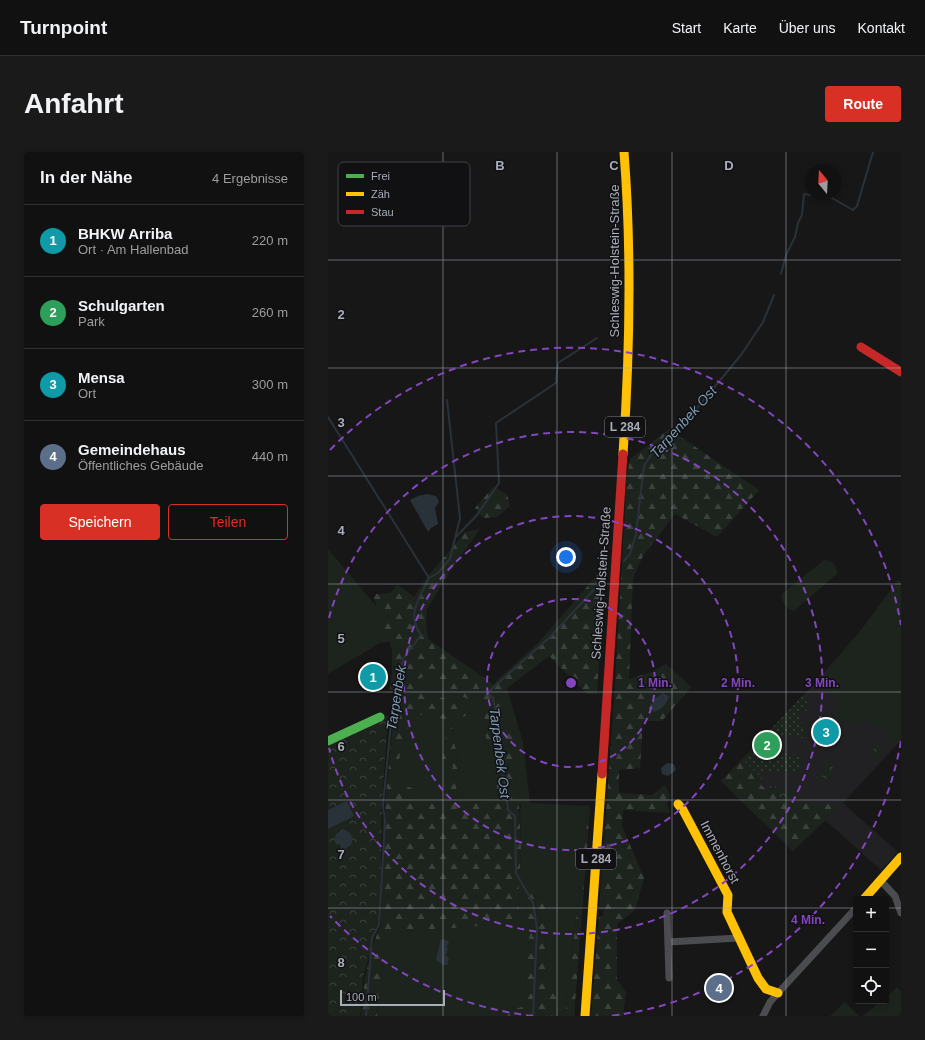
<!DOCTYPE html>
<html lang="de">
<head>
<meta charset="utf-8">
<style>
  body { margin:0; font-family:Helvetica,sans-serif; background:#1a1a1a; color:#f1f3f6 }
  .controls { position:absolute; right:12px; bottom:12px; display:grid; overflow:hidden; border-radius:4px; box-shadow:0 2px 6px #0003 }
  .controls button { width:36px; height:36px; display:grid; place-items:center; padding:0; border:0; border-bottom:1px solid #303131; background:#111; color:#f1f3f6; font:20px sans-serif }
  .compass { position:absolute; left:477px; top:12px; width:36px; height:36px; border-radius:50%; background:#111; box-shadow:0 2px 6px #0003; rotate:342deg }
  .scale { position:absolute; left:12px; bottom:10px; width:105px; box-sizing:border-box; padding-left:4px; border:2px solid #a8adb8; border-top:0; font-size:11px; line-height:14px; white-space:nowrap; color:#a8adb8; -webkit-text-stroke:3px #111113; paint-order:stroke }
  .you { position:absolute; left:238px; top:405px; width:14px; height:14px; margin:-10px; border:3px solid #fff; border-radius:50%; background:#1a73e8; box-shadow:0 0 0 6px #1a73e833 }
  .badge { display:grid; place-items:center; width:26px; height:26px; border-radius:50%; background:#d93025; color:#fff; font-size:13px; font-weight:700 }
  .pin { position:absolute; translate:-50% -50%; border:2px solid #fff; box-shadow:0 1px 4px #0006 }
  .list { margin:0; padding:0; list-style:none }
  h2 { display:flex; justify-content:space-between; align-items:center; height:52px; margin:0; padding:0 16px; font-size:17px }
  h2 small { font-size:13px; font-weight:400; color:#9c9d9f }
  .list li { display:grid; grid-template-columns:26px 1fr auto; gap:12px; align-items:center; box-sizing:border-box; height:72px; padding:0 16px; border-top:1px solid #303131 }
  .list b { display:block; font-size:15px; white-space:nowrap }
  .list p { margin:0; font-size:13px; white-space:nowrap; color:#9c9d9f }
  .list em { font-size:13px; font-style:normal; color:#9c9d9f }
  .actions { display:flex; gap:8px; padding:12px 16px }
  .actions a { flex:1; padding:9px 0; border:1px solid #d93025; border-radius:4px; text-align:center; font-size:14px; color:#d93025 }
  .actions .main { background:#d93025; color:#fff }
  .icon { flex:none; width:22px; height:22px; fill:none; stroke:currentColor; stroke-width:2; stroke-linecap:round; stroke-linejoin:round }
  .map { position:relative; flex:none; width:573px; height:864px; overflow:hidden; border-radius:4px }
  header { display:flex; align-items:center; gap:24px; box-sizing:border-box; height:56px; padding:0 20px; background:#111; border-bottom:1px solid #303131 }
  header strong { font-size:19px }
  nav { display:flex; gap:22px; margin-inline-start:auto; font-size:14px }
  .intro { display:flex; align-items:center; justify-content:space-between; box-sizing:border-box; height:96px; padding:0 24px }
  h1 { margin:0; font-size:28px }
  .button { padding:10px 18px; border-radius:4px; background:#d93025; color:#fff; font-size:14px; font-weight:700 }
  main { display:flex; gap:24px; padding:0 24px }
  aside { flex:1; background:#111; border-radius:4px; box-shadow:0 2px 6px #0003 }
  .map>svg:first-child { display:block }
  .built { fill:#212123 }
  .grass { fill:#1d241e; fill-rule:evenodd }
  .forest { fill:url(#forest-firs); fill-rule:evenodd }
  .park { fill:url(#park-crowns) }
  .garden { fill:url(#garden-dots) }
  .water { fill:#2a3239 }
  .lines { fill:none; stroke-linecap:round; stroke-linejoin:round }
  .stream { stroke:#2a3239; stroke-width:2 }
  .street { stroke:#4b4c50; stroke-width:7 }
  .fast { stroke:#4caf50; stroke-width:9 }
  .slow { stroke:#ffc107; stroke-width:9 }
  .jam { stroke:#c62828; stroke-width:9 }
  .grid { fill:none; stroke:#a8adb8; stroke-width:1; stroke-opacity:0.55 }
  .ring { fill:none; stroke:#8446be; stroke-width:2; stroke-dasharray:7 5 }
  .labels { text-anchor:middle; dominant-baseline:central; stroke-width:3; stroke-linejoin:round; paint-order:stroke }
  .shield { fill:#111113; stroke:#7b7e86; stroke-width:1 }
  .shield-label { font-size:12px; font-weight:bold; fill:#a8adb8 }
  .street-label { font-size:13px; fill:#a8adb8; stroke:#111113 }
  .water-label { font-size:14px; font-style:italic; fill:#7f9bb3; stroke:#111113 }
  .key { fill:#111113; stroke:#3e4045; stroke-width:1 }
  .key-label { font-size:11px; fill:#a8adb8 }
  .grid-label { font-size:13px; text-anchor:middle; font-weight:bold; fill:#a8adb8; stroke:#111113; stroke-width:3; stroke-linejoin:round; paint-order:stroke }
  .centre { fill:#8446be; stroke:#111113; stroke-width:2 }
  .ring-label { font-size:12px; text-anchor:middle; font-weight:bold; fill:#8446be; stroke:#111113; stroke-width:3; stroke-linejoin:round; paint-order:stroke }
</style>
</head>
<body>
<header>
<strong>Turnpoint</strong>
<nav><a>Start</a><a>Karte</a><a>Über uns</a><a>Kontakt</a></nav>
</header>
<div class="intro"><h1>Anfahrt</h1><a class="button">Route</a></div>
<main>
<aside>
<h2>In der Nähe<small>4 Ergebnisse</small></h2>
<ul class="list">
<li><span class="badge" style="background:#0f9aa8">1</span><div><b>BHKW Arriba</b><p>Ort · Am Hallenbad</p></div><em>220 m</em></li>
<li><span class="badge" style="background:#2e9e5b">2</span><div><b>Schulgarten</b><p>Park</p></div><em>260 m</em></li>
<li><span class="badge" style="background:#0f9aa8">3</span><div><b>Mensa</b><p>Ort</p></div><em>300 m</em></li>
<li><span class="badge" style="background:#5c6f8a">4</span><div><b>Gemeindehaus</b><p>Öffentliches Gebäude</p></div><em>440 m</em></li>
</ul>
<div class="actions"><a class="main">Speichern</a><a>Teilen</a></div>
</aside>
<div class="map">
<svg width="573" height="864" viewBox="0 0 573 864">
  <defs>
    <pattern id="forest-firs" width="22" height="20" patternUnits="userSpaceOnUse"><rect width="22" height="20" fill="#1d241e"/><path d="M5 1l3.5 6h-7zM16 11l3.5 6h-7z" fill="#3b413d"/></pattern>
    <pattern id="park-crowns" width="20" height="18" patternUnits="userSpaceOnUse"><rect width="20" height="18" fill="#1d241e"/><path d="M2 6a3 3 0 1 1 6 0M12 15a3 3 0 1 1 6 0" fill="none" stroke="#3b413d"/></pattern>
    <pattern id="garden-dots" width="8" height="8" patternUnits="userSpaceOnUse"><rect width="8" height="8" fill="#1d241e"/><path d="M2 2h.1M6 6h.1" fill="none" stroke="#3b413d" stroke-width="1.8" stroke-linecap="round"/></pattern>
  </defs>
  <rect width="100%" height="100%" fill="#171717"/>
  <path class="built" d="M570 428 573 430V588L515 651 570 700 553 718 497 668 465 699 393 629 489 529 533 478Z"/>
  <path class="grass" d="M0 397 60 468 73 488 52 491 0 522Z
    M496 408C504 407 510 415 509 422L466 459C458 457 456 452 453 445L455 441Z
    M570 428 573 430V588L568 593 545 571 506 568 508 544 489 529 533 478Z
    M100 522 122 540 156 553 157 580 169 636 170 646 140 652 128 644 130 610 123 570 139 563 125 549 112 545 84 531Z
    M179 536 195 590 202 651 261 654 237 864H224L229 847 217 826 218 757 198 749 202 778 198 814 197 854 169 862 168 864H49L57 790 64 781 187 771 191 767 190 745 193 697 192 658 194 654 191 651 186 614 187 583 174 569 172 550 170 543ZM113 788 120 798 118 803 109 808Z
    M84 560 120 568 114 609 126 614 116 653 84 646 67 631 73 597Z
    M569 835 573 839V864H535L553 849H558V845Z
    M517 850 531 864H502Z"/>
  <path class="forest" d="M341 277 431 338 389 385 347 362 315 404 305 426 301 527 324 520 338 512 363 535 334 569H315L312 616 291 618V641L324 643 337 633 342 644 339 652 342 661 295 658 294 674 316 726 307 758 289 772V828L298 840 295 864H263L271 765 275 764 276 758H271L286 547 299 323 302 307Z
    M165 335 179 342 182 354 169 365 155 366 147 356Z
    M152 377 124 416 99 457 98 472 100 487 165 532 210 491 277 414 269 542H259L221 504 170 543 172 550 174 569 187 583 186 614 191 651 193 697 190 745 191 767 187 771 64 781 57 790 49 864H33L37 825 46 790 53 773 55 671 56 663 58 660 57 652 67 550 70 540 62 537 64 518V498L46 446 48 442 62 441 70 433 86 445 97 428 137 380ZM100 522 122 540 156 553 157 580 169 636 170 646 140 652 128 644 130 610 123 571 139 563 125 549 112 545 84 531ZM84 561 120 568 114 609 125 614 116 653 84 646V636L67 631 73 597Z
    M415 607 430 622 434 634 454 648 485 650 512 654 465 699 393 629Z
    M261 654 262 658 246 864H237Z
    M207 737 218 757 217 826 229 847 224 864H168V862L197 854 198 814 202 778 198 749Z"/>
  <path class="park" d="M60 563 54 651 52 764 35 825 32 864H0V591Z
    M549 594 554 595 556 600 550 608 546 609 543 606 546 596Z
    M495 609H505L504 628 494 626Z
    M442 634 454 635V639L466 640V643H469L468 647 454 648 442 639Z"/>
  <path class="garden" d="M474 544 479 548 478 561H472L471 570 477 571V582H475V586L452 584 451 601 474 603 472 619H464L463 621 435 619 433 631 430 622 415 607Z"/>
  <path class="water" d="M99 342 108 344 111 350 107 356 110 372 103 376 100 380 82 348 90 344Z
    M335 541 341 544C338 553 334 557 326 560L323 556 325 548Z
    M339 611 346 612 348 618 340 624 334 622 333 616Z
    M19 649 26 664 0 677V658Z
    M15 678 21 680 25 686 23 693 18 696H13L12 692 9 693 6 687 9 681Z
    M113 787 121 789 119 795 120 798 118 803 121 807 119 813H115L108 808Z"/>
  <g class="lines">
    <path class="stream" d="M453 122 458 103 467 85 470 71 474 63 476 42 504 46 525 58 529 54 545 0
      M0 265 101 426C91 447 78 462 93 483L75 507 65 550 55 653 57 670 51 773 44 786 38 864
      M127 386 149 363 171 331 168 271 228 231 230 211 269 186
      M296 409 302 402 308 382 316 314 324 301 369 256 413 203 435 170 446 143
      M101 426 110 421 122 407 132 366 119 248
      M205 864 209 776 205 751 188 721 187 664 180 658 169 566 165 546 159 541 223 484 274 429"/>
    <path class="street" d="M553 729 567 744 573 761
      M339 761 341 826
      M340 790 411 786
      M435 864 442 850 450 841 528 756"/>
    <path class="fast" d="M0 589 52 565"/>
    <path class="slow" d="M295 302C302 200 304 102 296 0
      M350 652 355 658 400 743 399 760 430 826 438 837 450 841
      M536 747 573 705
      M257 864 274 622"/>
    <path class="jam" d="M533 195 573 220
      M274 622 295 302"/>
  </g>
  <path class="grid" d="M115 0V864M229 0V864M344 0V864M458 0V864M0 108H573M0 216H573M0 324H573M0 432H573M0 540H573M0 648H573M0 756H528M558 756H573"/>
  <g class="ring">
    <circle cx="243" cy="531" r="84"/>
    <circle cx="243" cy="531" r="167"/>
    <path d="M1 466A251 251 0 1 1 1 596"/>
    <path d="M573 589A335 335 0 0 1 281 864M205 864A335 335 0 0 1 2 764M2 298A335 335 0 0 1 573 473"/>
  </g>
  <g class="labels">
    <g class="shield">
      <rect x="277" y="265" width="40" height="20" rx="3"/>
      <rect x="248" y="697" width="40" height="20" rx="3"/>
    </g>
    <g class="shield-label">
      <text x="297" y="275">L 284</text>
      <text x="268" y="707">L 284</text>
    </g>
    <g class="street-label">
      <text transform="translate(286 109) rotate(-90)">Schleswig-Holstein-Straße</text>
      <text transform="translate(273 431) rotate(-86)">Schleswig-Holstein-Straße</text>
      <text transform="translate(392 700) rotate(62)">Immenhorst</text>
    </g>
    <g class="water-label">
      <text transform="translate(355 270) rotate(-48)">Tarpenbek Ost</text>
      <text transform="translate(68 546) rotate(-81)">Tarpenbek</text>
      <text transform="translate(172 601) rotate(83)">Tarpenbek Ost</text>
    </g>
  </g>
  <rect x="10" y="10" width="132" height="64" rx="6" class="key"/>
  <rect x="18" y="22" width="18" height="4" fill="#4caf50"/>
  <rect x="18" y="40" width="18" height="4" fill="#ffc107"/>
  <rect x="18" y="58" width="18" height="4" fill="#c62828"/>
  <g class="key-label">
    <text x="43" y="28">Frei</text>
    <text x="43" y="46">Zäh</text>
    <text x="43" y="64">Stau</text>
  </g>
  <g class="grid-label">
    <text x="172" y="18">B</text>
    <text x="286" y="18">C</text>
    <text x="401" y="18">D</text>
    <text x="13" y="167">2</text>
    <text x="13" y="275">3</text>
    <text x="13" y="383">4</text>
    <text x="13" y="491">5</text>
    <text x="13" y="599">6</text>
    <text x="13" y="707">7</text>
    <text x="13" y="815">8</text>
  </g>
  <circle cx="243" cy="531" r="6" class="centre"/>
  <g class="ring-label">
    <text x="327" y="535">1 Min.</text>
    <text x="410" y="535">2 Min.</text>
    <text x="494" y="535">3 Min.</text>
    <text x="480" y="772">4 Min.</text>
  </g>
</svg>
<div class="controls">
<button>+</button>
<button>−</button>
<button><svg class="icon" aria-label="locate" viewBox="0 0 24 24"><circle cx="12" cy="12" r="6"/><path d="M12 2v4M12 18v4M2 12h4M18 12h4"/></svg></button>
</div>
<svg class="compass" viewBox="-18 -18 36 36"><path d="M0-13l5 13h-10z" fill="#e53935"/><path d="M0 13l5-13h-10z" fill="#9c9d9f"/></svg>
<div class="scale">100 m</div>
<div class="you"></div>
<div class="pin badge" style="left:45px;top:525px;background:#0f9aa8">1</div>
<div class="pin badge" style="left:439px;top:593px;background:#2e9e5b">2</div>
<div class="pin badge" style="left:498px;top:580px;background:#0f9aa8">3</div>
<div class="pin badge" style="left:391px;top:836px;background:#5c6f8a">4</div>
</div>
</main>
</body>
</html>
